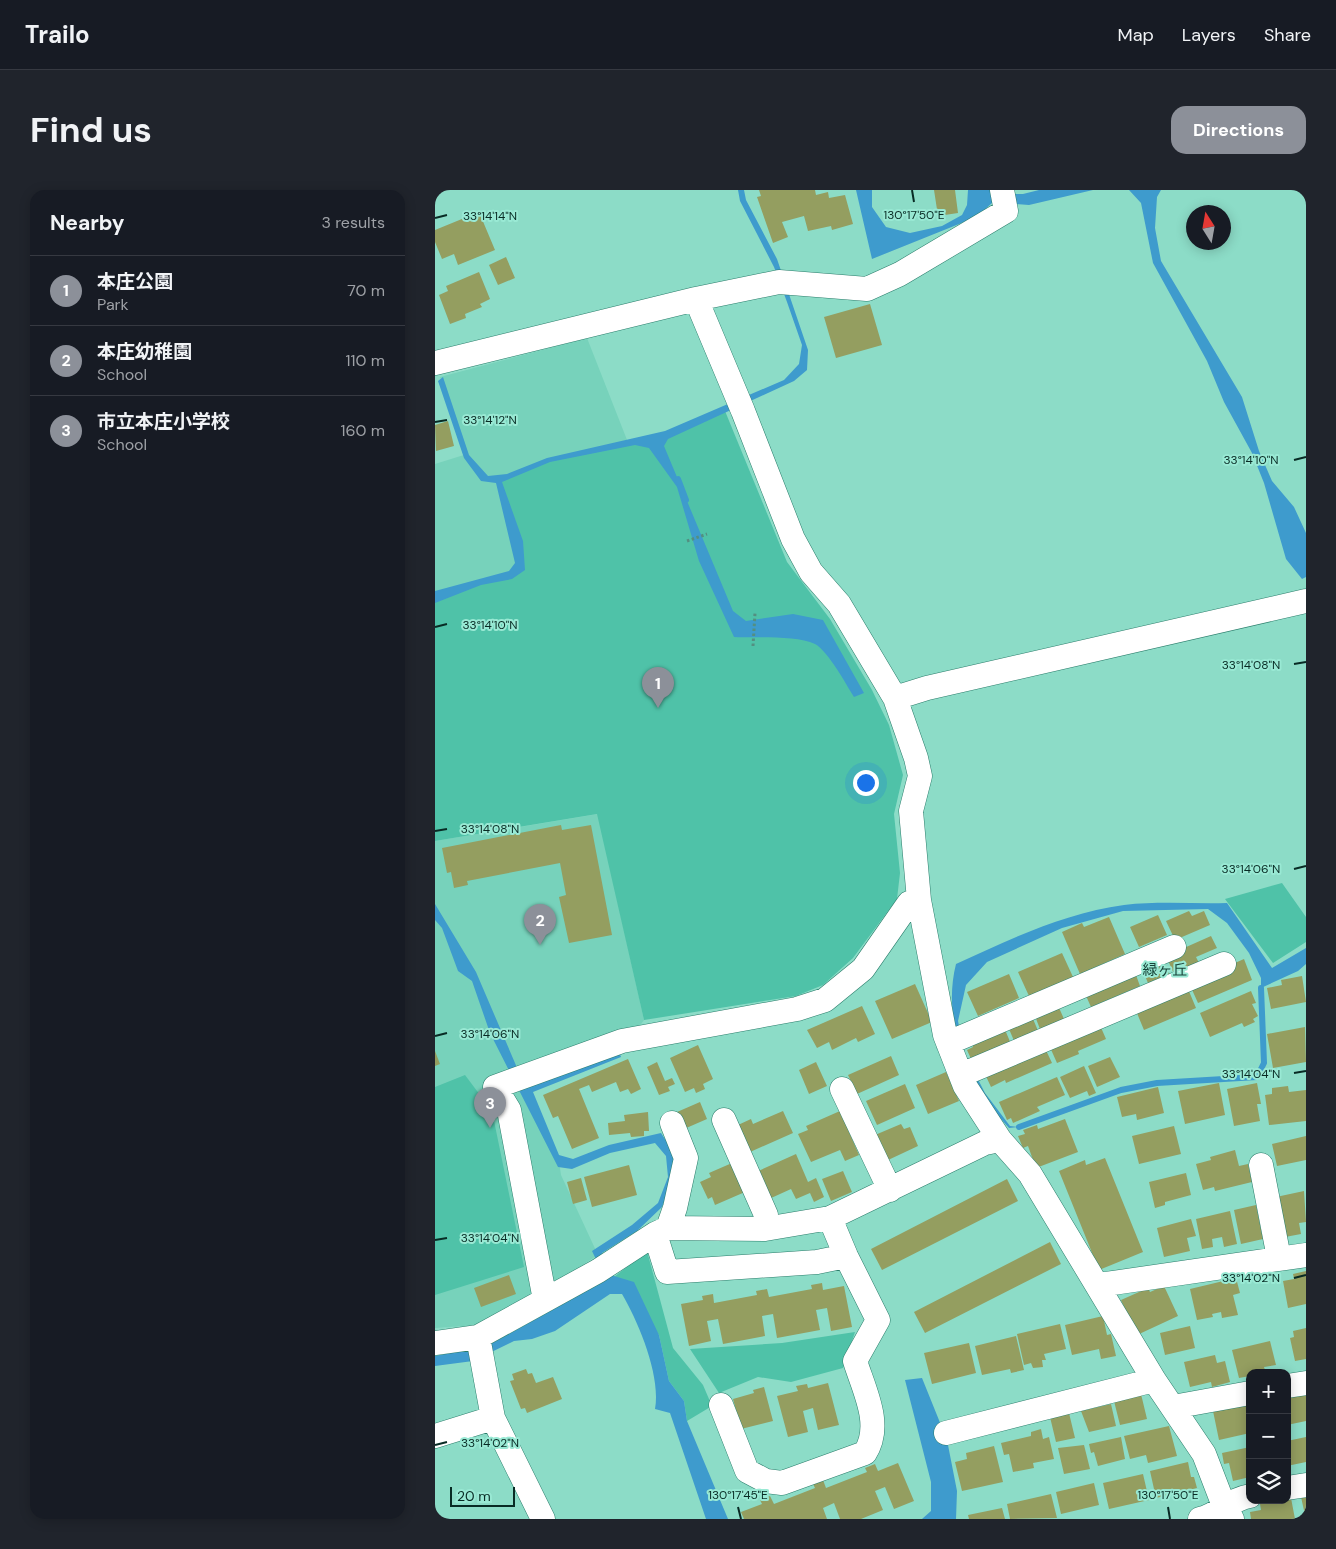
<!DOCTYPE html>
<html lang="en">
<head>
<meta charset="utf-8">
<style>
  body { margin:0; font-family:"DM Sans","Noto Sans JP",sans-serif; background:#20242c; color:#f1f3f6 }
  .controls { position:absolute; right:15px; bottom:15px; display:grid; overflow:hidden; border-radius:10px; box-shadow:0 2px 12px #0003 }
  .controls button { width:45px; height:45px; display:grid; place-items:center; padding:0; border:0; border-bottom:1px solid #363941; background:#171b24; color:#f1f3f6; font:25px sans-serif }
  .compass { position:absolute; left:751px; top:15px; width:45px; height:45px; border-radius:50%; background:#171b24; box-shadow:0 2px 12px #0003; rotate:349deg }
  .scale { position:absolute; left:15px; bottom:12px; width:65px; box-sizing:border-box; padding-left:5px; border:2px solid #082b24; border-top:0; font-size:14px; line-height:18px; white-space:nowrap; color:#082b24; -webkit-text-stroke:4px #99e9d4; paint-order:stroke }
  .you { position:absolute; left:430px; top:592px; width:18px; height:18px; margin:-12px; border:4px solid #fff; border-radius:50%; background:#1a73e8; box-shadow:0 0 0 8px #1a73e833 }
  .badge { display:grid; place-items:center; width:32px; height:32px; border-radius:50%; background:#8c9099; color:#fff; font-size:16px; font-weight:700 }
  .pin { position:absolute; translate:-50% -41px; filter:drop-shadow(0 1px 2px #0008) }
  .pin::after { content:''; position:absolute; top:26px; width:18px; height:15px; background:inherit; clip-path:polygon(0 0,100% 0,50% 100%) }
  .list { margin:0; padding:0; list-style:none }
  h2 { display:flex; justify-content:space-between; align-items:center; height:65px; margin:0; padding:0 20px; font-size:21px }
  h2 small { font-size:16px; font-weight:400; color:#9ea1a6 }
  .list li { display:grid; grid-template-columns:32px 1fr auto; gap:15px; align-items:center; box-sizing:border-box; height:70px; padding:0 20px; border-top:1px solid #363941 }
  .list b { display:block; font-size:19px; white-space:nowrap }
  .list p { margin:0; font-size:16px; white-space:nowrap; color:#9ea1a6 }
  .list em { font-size:16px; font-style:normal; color:#9ea1a6 }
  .icon { flex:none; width:28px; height:28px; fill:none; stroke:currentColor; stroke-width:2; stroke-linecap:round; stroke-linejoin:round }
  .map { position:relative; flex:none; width:871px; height:1329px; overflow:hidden; border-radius:15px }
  header { display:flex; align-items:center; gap:30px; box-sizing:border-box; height:70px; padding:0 25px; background:#171b24; border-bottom:1px solid #363941 }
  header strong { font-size:24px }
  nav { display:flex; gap:28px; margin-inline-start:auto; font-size:18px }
  .intro { display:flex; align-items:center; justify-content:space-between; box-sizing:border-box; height:120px; padding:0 30px }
  h1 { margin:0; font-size:35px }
  .button { padding:12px 22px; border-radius:15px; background:#8c9099; color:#fff; font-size:18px; font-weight:700 }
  main { display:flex; gap:30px; padding:0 30px }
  aside { flex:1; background:#171b24; border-radius:15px; box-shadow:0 2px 12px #0003 }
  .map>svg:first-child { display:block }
  .built { fill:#77d2bb }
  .green { fill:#4fc2a8 }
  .water { fill:#3e9bcd }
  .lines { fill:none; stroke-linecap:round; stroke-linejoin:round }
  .stream { stroke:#3e9bcd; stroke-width:6 }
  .building { fill:#949e60 }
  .minor-casing { stroke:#2a7d6b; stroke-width:25 }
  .path { stroke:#538f81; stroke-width:3; stroke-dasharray:2.5 2.5; stroke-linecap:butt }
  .minor { stroke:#fff; stroke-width:24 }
  .ticks { fill:none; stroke:#082b24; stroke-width:2 }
  .labels { text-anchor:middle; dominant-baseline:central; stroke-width:4; stroke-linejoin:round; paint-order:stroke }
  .neighbourhood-label { font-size:15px; fill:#184339; stroke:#99e9d4 }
  .ticks-label { font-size:12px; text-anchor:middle; fill:#082b24; stroke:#99e9d4; stroke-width:4; stroke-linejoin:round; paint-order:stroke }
</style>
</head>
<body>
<header>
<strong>Trailo</strong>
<nav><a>Map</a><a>Layers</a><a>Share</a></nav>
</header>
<div class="intro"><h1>Find us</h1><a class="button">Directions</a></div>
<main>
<aside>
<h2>Nearby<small>3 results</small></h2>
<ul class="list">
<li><span class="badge">1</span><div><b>本庄公園</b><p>Park</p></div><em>70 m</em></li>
<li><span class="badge">2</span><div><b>本庄幼稚園</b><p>School</p></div><em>110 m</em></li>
<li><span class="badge">3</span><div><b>市立本庄小学校</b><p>School</p></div><em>160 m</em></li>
</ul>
</aside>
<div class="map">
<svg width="871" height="1329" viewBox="0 0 871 1329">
  <rect width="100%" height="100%" fill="#8cdcc7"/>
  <path class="built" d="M152 148 194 255 74 383 0 406V274L32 264 5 187Z
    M163 624 209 830 191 855 86 893 124 971 126 985 163 1065 107 1101 43 1135 0 1138V651Z"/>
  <path class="green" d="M290 221 352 372 395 429 437 500 454 535 468 585 459 624 465 683 462 709 418 768 388 795 361 806 209 830 162 624 0 651V406L74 383 82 374 63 291 113 271 193 255Z
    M847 693 871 727V752L838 773 790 709Z
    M30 885 57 921 89 1077 0 1105V897Z
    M212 1061 238 1158 268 1195 277 1216 252 1231 249 1211 234 1191 224 1145 179 1087Z
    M420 1142 408 1178 356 1192 323 1187 284 1203 255 1159 347 1153Z"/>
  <path class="water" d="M303 0H309L311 10 342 69 373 160 372 180 359 191 233 249 229 256 298 421 311 431 358 424 388 430 429 503 419 507C411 494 393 461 380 454 361 445 321 448 299 447L264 371 242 297 214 258 200 255 115 272 67 292 88 351 90 380 77 389 46 395 0 413V401L74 381 80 373 61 293 46 291 29 268 3 191 8 187 34 265 53 286 72 284 112 268 230 241 349 190 364 174 367 155 352 112 339 77 305 11Z
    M421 0H437V17L451 37 475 43 507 36 527 25 532 15 533 0H559L561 4H588L604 0H658L594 15 558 12 543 26 529 32 437 69Z
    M694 0H726L722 7 720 38 726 71 807 207 824 261 837 291 859 317 871 343V387L867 389 851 369 829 293 817 263 789 212 772 171 718 73 706 13Z
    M792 713 837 778 871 758V774L863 781 826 798V788L814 763 792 733 773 719 688 721 627 738 552 772 531 795 523 831 530 864 550 903 575 936 584 937 574 938C565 928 555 917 547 906 522 869 510 817 521 774 575 749 630 723 689 715 723 711 759 714 792 713Z
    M0 714 41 782 89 894 184 861 186 867 98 902 124 965 138 969 174 955 226 943 239 963 240 984 227 1017 202 1041 167 1063 179 1086 199 1092 224 1145 234 1191 249 1211 252 1231 293 1329H271L235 1223 220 1219C226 1186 204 1133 187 1104H175L120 1141 97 1149 79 1151 38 1171 0 1176V1166L54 1155 171 1090 157 1061 197 1035 223 1013 233 987 231 966 220 953 175 963 137 979 123 977 55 843 37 791 23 781 7 738 0 730Z
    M487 1188 512 1250 522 1301 521 1329H487L496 1321V1292L470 1190Z"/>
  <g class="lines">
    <path class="stream" d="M243 289 251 310
      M584 937 686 900 722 893 822 887 829 873 826 798"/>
  </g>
  <path class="building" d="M324 0H380L381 5 393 2 394 8 410 5 418 34 397 40 396 36 373 41 369 26 347 32 353 47 338 53 322 7 326 6Z
    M499 0H520L523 23 503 26Z
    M44 22 60 60 23 75 19 64 7 69 0 52V40Z
    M71 67 80 88 63 95 54 75Z
    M44 82 55 109 45 114 47 117 30 124 31 128 15 134 4 105 13 101 11 96Z
    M435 114 447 155 401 168 389 127Z
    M13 231 19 256 1 261 0 235Z
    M126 635 127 640 156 635 177 745 134 753 124 707 131 705 125 673 32 691 33 695 19 698 16 682 12 683 7 658Z
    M754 721 757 726 769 721 775 735 740 750 731 731Z
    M723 725 732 745 704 757 695 737Z
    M674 727 690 764 645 784 627 742 647 733 649 737Z
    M776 746 782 758 761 767 765 775 740 786 731 766Z
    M627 763 638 787 594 806 583 782Z
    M726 765 734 784 713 793 705 774Z
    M809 769 817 790 763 813 754 793Z
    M698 777 705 796 656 817 648 799Z
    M574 784 584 808 543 826 532 802Z
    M867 786 871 812 836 819 832 798 847 795 846 790Z
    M480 794 497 832 457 849 440 811Z
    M751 794 761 818 709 840 699 816Z
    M816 801 821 813 817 814 823 826 818 829 820 832 809 837 807 833 775 847 765 823Z
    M621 811 629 829 605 839 598 821Z
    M427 816 440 844 423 852 421 848 397 860 394 852 382 858 372 840Z
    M595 822 604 843 580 853 571 832Z
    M664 833 671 849 643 861 644 864 622 873 614 855Z
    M568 835 576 854 537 871 532 860 538 857 535 849Z
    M870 837 871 872 838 878 832 844Z
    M263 855 278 889 268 894 270 899 261 903 259 898 250 902 235 868Z
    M609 856 617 873 571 893 570 890 556 897 549 882Z
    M0 861 5 874 0 876Z
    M456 866 464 885 422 904 413 885Z
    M675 867 685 887 662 897 653 876Z
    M193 869 206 899 196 904 193 899 185 902 181 892 157 902 154 895 144 899 164 948 137 959 123 926 118 928 108 905Z
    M222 872 230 891 237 888 240 894 233 897 235 901 224 905 212 877Z
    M381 872 392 896 374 904 364 880Z
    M649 876 661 903 654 906 652 901 635 908 625 887Z
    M511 882 524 911 493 924 481 895Z
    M622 887 630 905 602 917 605 921 578 933 576 928 572 930 564 912Z
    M784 893 790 925 750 934 743 901Z
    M822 893 826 914H822L825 931 799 936 792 899Z
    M470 894 480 918 442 935 431 911Z
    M853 896 854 902 871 900V931L834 935 830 905 837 904V898Z
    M723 897 729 923 702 930 701 924 687 927 682 907Z
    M265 912 272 929 249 939 242 922Z
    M348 921 358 943 315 962 303 935 316 929 318 934Z
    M405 921 424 965 410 971 405 960 376 972 363 944 373 940 371 936Z
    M213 922 214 941H209V946L196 947 195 943 174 945 173 933 190 931 189 925Z
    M630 929 643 962 601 978 593 956 588 958 583 946 590 944 588 940 602 935 603 939Z
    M466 934 469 939 475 937 483 956 451 971 440 945Z
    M739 936 746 964 704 974 697 946Z
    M871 946V970L842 976 837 954Z
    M800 960 804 976 813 974 817 992 780 1001 779 997 768 1000 761 974 776 970 775 967Z
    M361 964 373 992 381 988 389 1007 379 1012 375 1003 361 1009 356 999 334 1009 321 982Z
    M670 968 708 1062 664 1080 624 981 650 970 651 975Z
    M297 973 310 1002 280 1015 277 1007 273 1009 265 992 276 987 274 983Z
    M194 975 202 1005 157 1017 149 987Z
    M408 981 417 1002 396 1011 387 989Z
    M751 983 756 1005 730 1012V1015L720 1018 714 992Z
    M146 988 152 1010 138 1014 132 992Z
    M572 989 583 1011 447 1080 436 1059Z
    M869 1001 871 1032 864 1033 866 1044 850 1047 841 1007Z
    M821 1015 828 1049 806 1054 799 1020Z
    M795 1021 802 1054 789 1057 787 1047 777 1049 778 1057 767 1059 761 1029Z
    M756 1029 761 1046 752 1048 755 1061 729 1067 722 1038Z
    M615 1052 626 1074 490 1143 479 1122Z
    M871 1081V1114L853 1118 848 1091 859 1089 858 1084Z
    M74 1085 81 1104 46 1117 39 1098Z
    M801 1088 805 1103 798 1105 803 1125 787 1128 786 1122 777 1124 778 1127 762 1130 755 1099Z
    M387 1093 388 1100 409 1096 417 1137 396 1141 392 1118 381 1120 385 1140 342 1148 338 1124 327 1126 330 1146 288 1154 283 1129 272 1131 276 1151 254 1156 246 1114 268 1110 267 1106 278 1104 279 1113 322 1105 321 1101 332 1099 334 1107 377 1099 376 1095Z
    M729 1096 743 1126 702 1145 686 1110 713 1098 715 1102Z
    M668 1126 672 1145 676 1144 681 1166 666 1169 664 1159 637 1165 630 1135Z
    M625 1134 631 1159 609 1164 611 1170H607L608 1177 598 1178 596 1173 589 1175 582 1144Z
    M755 1136 760 1158 730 1165 725 1143Z
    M871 1138V1169L860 1171 855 1148 859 1147 858 1141Z
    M581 1146 589 1180 576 1183 575 1179 547 1185 540 1156Z
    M835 1151 841 1175 829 1177 831 1183H815V1186L804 1188 797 1160Z
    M534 1153 541 1183 497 1194 489 1163Z
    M780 1165 782 1173 790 1171 795 1192 777 1197 776 1192 755 1197 749 1172Z
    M91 1179 93 1184 97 1183 101 1193 118 1187 127 1209 92 1223 90 1218 86 1219 75 1191 79 1190 77 1184Z
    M393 1193 404 1235 383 1240 378 1218 368 1221 373 1242 353 1247 342 1206 363 1201 361 1196 372 1194 373 1198Z
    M329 1197 338 1231 306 1239 298 1209 319 1203 318 1200Z
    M871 1201V1231L852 1235V1205Z
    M706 1204 712 1229 685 1235 679 1211Z
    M815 1213V1243L784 1250 778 1221Z
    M676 1214 681 1236 654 1242 646 1221Z
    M634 1223 640 1248 621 1252 615 1227Z
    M734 1236 742 1266 713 1273 711 1265 695 1269 689 1246Z
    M606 1239 608 1249 614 1247 619 1269 598 1273 599 1278 578 1282 574 1264 569 1265 566 1253 596 1246V1242Z
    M686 1247 690 1269 663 1276 659 1262 656 1263 654 1254Z
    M871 1247V1272L852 1276V1251Z
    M649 1255 655 1279 629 1284 623 1258Z
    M559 1256 568 1292 527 1301 520 1272 532 1269 531 1263Z
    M815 1257V1287L798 1291 794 1273 789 1274 787 1263Z
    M753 1272 756 1287H759L762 1298 721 1308 715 1281Z
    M463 1273 479 1311 459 1319 450 1297 440 1301 448 1320 426 1329H405L399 1313 388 1318 392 1329H309L306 1322 327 1314 325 1310 335 1306 339 1314 380 1298 378 1294 388 1290 391 1298 432 1282 430 1278 440 1274 443 1281Z
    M708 1284 714 1310 674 1319 668 1293Z
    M659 1293 664 1315 626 1324 621 1302Z
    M616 1304 622 1328 575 1329 572 1314Z
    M871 1306V1324L870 1325 866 1307Z
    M852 1308H856L860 1329H816L815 1322 826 1320 825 1314 852 1310Z
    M567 1318 570 1329H534L533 1325Z"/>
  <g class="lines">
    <g class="minor-casing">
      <path id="minor" d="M261 109 308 221 358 349 376 382 404 414 460 508 481 568 485 586 476 621 484 710 510 845 530 896 565 950 595 984 719 1190 769 1264 789 1316 797 1329
        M0 173 261 109 344 92 432 99 465 84 571 21 567 0
        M460 508 492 498 871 411
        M513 853 739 757
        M526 885 789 774
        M407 899 455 1000
        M289 930 331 1025 330 1039
        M826 975 844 1068
        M233 1038 240 1018 251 968 237 933
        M220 1044 232 1082 382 1072 411 1066
        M664 1095 871 1065
        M110 1110 74 920 60 897 187 851 362 819 390 810 428 779 474 713 484 710
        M43 1147 58 1228 108 1329
        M0 1153 43 1147 163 1081 220 1044 233 1038 330 1039 395 1028 550 953 565 950
        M852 1196 871 1193
        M286 1215 312 1281 331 1291 347 1293 430 1263C448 1235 429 1200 420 1171L443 1130 411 1066 395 1028
        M738 1217 815 1203
        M511 1243 719 1190
        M0 1246 58 1228
        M852 1298 871 1295
        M765 1329C783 1325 796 1309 815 1306"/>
    </g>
    <path class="path" d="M252 351 272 344
      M318 456 320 423"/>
    <use href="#minor" class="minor"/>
  </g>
  <path class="ticks" d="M477 0 479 12M0 28 12 25M0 232 12 230M859 270 871 267M0 437 12 434M859 474 871 472M0 641 12 639M859 679 871 676M0 846 12 843M859 883 871 881M0 1050 12 1048M859 1088 871 1085M0 1255 12 1252M303 1317 306 1329M733 1317 735 1329"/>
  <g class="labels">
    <g class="neighbourhood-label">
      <text x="730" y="780">緑ヶ丘</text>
    </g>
  </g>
  <g class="ticks-label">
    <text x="479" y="29">130°17'50"E</text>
    <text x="55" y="30">33°14'14"N</text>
    <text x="55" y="234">33°14'12"N</text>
    <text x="816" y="274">33°14'10"N</text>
    <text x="55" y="439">33°14'10"N</text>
    <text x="816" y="479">33°14'08"N</text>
    <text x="55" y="643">33°14'08"N</text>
    <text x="816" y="683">33°14'06"N</text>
    <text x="55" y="848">33°14'06"N</text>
    <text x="816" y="888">33°14'04"N</text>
    <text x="55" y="1052">33°14'04"N</text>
    <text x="816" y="1092">33°14'02"N</text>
    <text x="55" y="1257">33°14'02"N</text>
    <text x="303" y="1309">130°17'45"E</text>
    <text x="733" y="1309">130°17'50"E</text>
  </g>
</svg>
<div class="controls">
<button>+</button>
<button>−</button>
<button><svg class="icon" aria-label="layers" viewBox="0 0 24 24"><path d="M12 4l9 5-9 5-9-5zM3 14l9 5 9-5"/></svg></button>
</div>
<svg class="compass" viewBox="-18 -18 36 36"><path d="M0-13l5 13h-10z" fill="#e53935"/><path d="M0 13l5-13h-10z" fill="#9ea1a6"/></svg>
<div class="scale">20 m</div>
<div class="you"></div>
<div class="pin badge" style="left:223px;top:518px">1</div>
<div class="pin badge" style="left:105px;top:755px">2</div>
<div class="pin badge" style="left:55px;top:938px">3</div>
</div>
</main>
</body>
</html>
